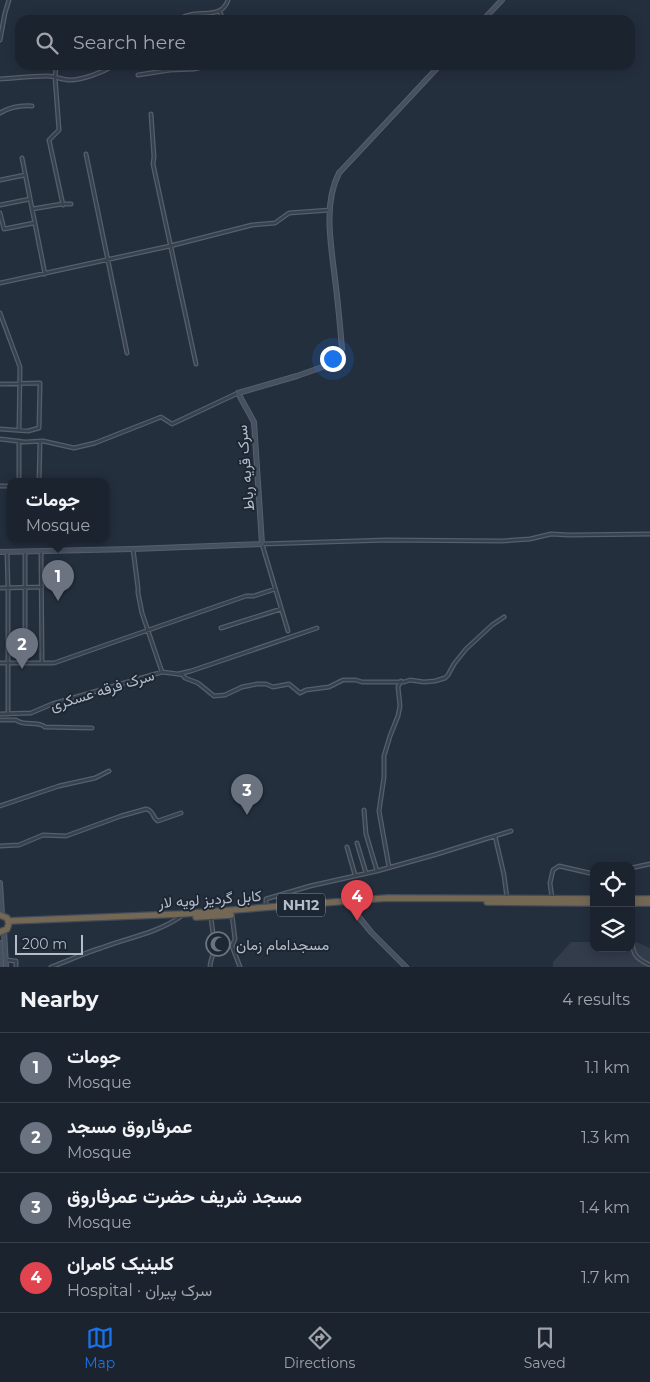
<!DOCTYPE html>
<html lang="en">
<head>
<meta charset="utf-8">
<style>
  body { margin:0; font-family:Montserrat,Vazirmatn,sans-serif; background:#242b36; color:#f1f3f6 }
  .controls { position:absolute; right:15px; bottom:15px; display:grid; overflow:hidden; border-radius:10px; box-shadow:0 2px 12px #0003 }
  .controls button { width:45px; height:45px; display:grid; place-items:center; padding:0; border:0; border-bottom:1px solid #39404a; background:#1b232e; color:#f1f3f6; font:25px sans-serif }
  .scale { position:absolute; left:15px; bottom:12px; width:68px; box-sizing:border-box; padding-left:5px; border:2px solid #b4bcc9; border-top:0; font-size:14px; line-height:18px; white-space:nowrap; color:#b4bcc9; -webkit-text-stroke:4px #1d2633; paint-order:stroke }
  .you { position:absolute; left:332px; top:358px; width:18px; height:18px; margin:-12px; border:4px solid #fff; border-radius:50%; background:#1a73e8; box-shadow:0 0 0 8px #1a73e833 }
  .badge { display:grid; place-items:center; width:32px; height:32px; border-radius:50%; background:#1a73e8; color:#fff; font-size:16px; font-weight:700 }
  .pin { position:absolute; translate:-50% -41px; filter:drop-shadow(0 1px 2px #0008) }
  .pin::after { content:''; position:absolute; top:26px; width:18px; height:15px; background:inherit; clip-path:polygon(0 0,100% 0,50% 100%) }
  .popup { position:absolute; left:7px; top:478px; width:102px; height:65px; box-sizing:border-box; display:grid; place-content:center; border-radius:10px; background:#1b232e; filter:drop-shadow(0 1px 4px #0005); font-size:16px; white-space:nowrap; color:#a0a4aa }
  .popup b { font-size:19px; color:#f1f3f6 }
  .popup::after { content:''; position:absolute; left:50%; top:100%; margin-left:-10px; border:10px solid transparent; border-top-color:#1b232e }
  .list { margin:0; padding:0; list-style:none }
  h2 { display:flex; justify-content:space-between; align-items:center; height:65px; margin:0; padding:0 20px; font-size:21px }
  h2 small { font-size:16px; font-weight:400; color:#a0a4aa }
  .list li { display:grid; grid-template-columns:32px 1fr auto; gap:15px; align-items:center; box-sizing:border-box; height:70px; padding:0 20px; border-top:1px solid #39404a }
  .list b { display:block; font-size:19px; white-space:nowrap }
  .list p { margin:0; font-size:16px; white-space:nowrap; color:#a0a4aa }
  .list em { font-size:16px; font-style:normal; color:#a0a4aa }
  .icon { flex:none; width:28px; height:28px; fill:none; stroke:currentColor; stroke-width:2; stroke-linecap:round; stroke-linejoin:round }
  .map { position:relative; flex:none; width:650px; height:967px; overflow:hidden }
  .search { position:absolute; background:#1b232e; box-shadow:0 2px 12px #0003; left:15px; right:15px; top:15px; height:55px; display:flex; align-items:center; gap:12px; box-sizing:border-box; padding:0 18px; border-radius:15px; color:#a0a4aa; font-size:19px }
  .sheet { height:345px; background:#1b232e }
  nav { display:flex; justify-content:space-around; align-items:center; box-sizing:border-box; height:70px; border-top:1px solid #39404a; background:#1b232e; font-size:14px; color:#a0a4aa }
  nav a { display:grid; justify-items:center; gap:2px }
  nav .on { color:#1a73e8 }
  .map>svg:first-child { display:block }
  .airport { fill:#323c4b }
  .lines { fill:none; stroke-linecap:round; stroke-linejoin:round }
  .street-casing { stroke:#565f6c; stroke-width:5 }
  .secondary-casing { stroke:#565f6c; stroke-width:6 }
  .highway-casing { stroke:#434c59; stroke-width:8 }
  .street { stroke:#38414e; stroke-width:2.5 }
  .secondary { stroke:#465061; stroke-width:4 }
  .highway { stroke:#746855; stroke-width:5.5 }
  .labels { text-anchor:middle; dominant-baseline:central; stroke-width:4; stroke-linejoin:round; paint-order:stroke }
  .shield { fill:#1d2633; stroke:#878f9c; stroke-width:1 }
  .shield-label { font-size:14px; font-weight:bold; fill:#b4bcc9 }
  .street-label { font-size:15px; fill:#b4bcc9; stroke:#1d2633 }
  .poi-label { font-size:15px; fill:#b4bcc9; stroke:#1d2633; text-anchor:start }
</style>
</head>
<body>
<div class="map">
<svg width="650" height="967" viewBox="0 0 650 967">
  <rect width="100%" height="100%" fill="#242f3e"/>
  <path class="airport" d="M571 942H594V948H631V942H636L650 948V967H553V962Z"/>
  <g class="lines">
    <g class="street-casing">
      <path id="street" d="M220 12 223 20
        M178 20C194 7 221 22 228 0
        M0 40 5 13 9 0
        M138 75 170 70 194 69 212 65
        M0 79C16 78 31 76 47 76 55 76 62 80 70 80 83 80 103 72 115 65
        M0 113C10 107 19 105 32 106
        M151 114 154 157 153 164 196 364
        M86 154 127 353
        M22 158 45 274
        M0 180 25 175
        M0 205 30 199
        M63 205 49 140 59 130 55 77 56 68 64 65
        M32 209 62 204H71
        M0 213 4 229 34 223
        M0 283 170 246 252 225 275 223 289 213 330 210
        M0 313 20 367 19 430
        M0 384 40 383 39 428 28 431 0 429
        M0 439 25 442 43 441 74 448 95 443 161 417 172 424 238 393
        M19 441V482
        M39 482 40 441
        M0 486H10
        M133 549 138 588V593L142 613 162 672
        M41 551 42 663
        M7 552 8 588V714
        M25 552V663
        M0 588 42 587
        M221 628 281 609
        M288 631 262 544 387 540 502 541 530 539 551 534 569 535 650 534
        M0 663H54L246 596H254L275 589
        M178 674 183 675 185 678 198 683 214 696 225 695 242 687 257 684H266L273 687 289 684 300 693 306 690 329 687 343 680H356L362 682H404L410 680 424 682 435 681 445 678 448 675 454 664 466 649 492 625 504 617
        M0 714 31 713 52 704 162 672 178 674 191 671 317 628
        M0 720H16
        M16 720C25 727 37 720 45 727L92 728
        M0 806 59 786 95 778 109 771
        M364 810 366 834 377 871
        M495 836 504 875 507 898
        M357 843 366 873
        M0 846 19 845 43 835 66 836 121 816 146 809C154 810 152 818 158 821L181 813
        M347 847 355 875
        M389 867 379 811 384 777V756L390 736 398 716 400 706 398 687 401 681
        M631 868 650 864
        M552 898 550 883 553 870 559 866 594 874
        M266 907V899L310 886 377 871 434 855 511 831
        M232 915 235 939 232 946 240 967
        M631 933C633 952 632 957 650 965
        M6 960 16 961V967
        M51 967C68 961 84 953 101 948 127 938 157 933 180 917
        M210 967C210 959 215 952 216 944L214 941 211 918"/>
    </g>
    <g class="secondary-casing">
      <path id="secondary" d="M483 20 502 0
        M0 552 133 549 262 544 254 422 238 393 297 376 328 365 338 358 342 349C340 325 338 302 335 279 331 245 323 204 339 173L440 65
        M0 883 2 915
        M346 901 371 932 406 967
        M4 930 6 967
        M0 943 1 967"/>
    </g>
    <g class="highway-casing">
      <path id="highway" d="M631 899H650
        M487 902 594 903
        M631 903H650
        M0 915 7 918 9 923 7 929 0 932
        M196 917 231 915
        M8 921 181 914 387 898 594 899"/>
    </g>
    <use href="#street" class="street"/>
    <use href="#secondary" class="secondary"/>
    <use href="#highway" class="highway"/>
  </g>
  <defs>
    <g id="mosque-ring" transform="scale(1.25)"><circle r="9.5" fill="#1d2633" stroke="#6b7280" stroke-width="1.5"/><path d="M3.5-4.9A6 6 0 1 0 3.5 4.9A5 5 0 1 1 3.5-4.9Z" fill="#6b7280"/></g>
  </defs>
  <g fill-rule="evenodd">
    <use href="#mosque-ring" x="218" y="944"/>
  </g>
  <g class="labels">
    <rect class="shield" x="277" y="893.5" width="48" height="23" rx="4"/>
    <g class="shield-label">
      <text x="301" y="905">NH12</text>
    </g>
    <g class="street-label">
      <text transform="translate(245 468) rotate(-95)">سرک قریه رباط</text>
      <text transform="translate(102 690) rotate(-17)">سرک فرقه عسکری</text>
      <text transform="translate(210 899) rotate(-4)">کابل گردیز لویه لار</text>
    </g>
    <g class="poi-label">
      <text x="236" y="944">مسجدامام زمان</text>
    </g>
  </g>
</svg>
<div class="controls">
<button><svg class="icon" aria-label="locate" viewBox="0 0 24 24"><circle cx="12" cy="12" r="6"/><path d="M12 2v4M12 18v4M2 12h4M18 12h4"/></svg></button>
<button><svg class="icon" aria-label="layers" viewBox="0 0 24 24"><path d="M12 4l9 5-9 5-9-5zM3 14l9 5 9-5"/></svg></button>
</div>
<div class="scale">200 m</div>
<div class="you"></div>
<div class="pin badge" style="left:58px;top:601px;background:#6b7280">1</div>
<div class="popup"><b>جومات</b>Mosque</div>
<div class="pin badge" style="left:22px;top:669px;background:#6b7280">2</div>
<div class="pin badge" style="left:247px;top:815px;background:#6b7280">3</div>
<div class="pin badge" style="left:357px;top:921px;background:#e0444e">4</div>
<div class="search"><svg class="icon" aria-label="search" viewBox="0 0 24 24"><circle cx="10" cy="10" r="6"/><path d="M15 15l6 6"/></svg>Search here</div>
</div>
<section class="sheet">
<h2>Nearby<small>4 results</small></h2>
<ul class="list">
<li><span class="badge" style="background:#6b7280">1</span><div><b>جومات</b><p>Mosque</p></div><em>1.1 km</em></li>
<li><span class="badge" style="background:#6b7280">2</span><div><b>عمرفاروق مسجد</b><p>Mosque</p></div><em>1.3 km</em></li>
<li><span class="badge" style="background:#6b7280">3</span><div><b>مسجد شریف حضرت عمرفاروق</b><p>Mosque</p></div><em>1.4 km</em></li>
<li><span class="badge" style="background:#e0444e">4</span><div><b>کلینیک کامران</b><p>Hospital · سرک پیران</p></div><em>1.7 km</em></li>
</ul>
</section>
<nav>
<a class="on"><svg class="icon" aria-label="map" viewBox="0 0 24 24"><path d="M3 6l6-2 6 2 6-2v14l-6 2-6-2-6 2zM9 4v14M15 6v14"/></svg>Map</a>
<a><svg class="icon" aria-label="directions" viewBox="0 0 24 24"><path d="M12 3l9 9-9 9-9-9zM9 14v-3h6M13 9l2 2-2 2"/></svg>Directions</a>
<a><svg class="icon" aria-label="saved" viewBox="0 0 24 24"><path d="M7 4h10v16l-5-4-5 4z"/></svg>Saved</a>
</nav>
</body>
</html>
